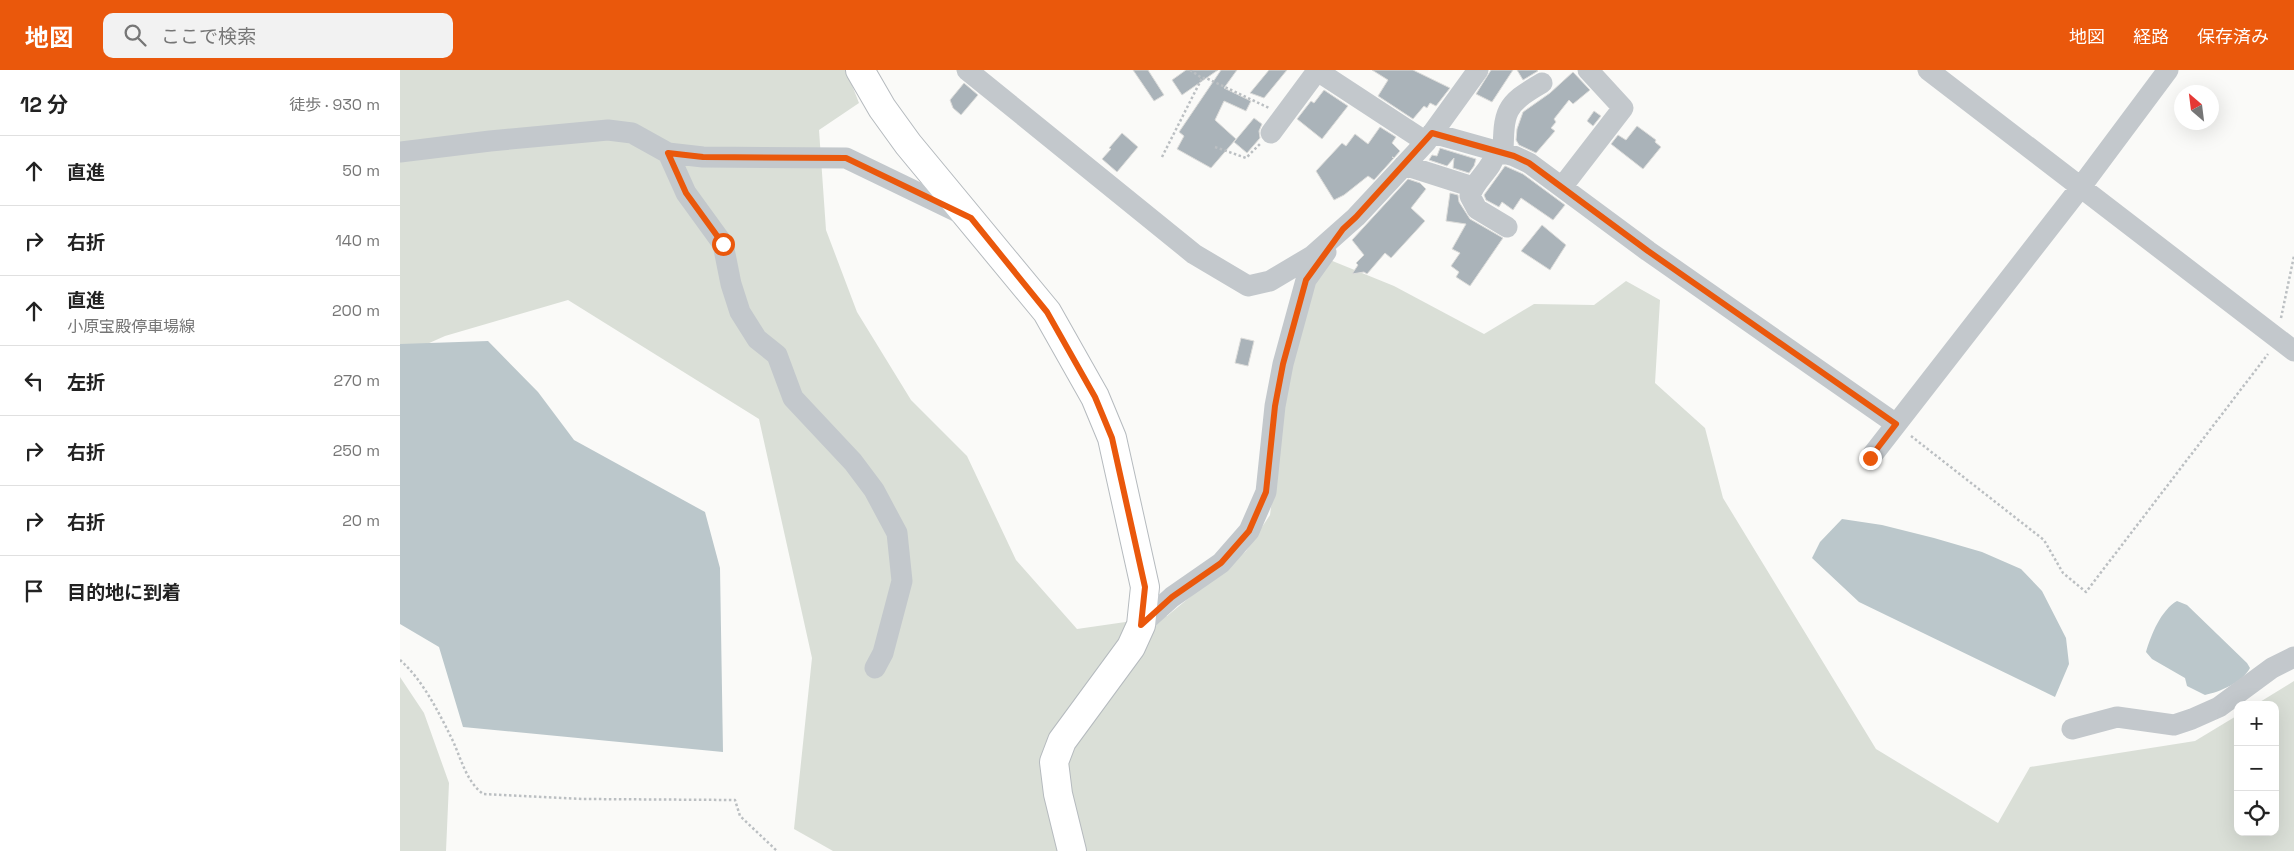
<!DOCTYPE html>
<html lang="ja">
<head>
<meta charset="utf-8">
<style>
  body { margin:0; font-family:"Space Grotesk","Noto Sans JP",sans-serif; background:#f2f2f2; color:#222 }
  .controls { position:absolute; right:15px; bottom:15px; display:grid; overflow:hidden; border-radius:10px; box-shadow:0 5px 20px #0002 }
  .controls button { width:45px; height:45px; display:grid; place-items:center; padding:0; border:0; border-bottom:1px solid #e0e0e0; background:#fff; color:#222; font:25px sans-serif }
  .compass { position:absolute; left:1774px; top:15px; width:45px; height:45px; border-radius:50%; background:#fff; box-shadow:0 5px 20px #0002; rotate:332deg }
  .stop { position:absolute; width:15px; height:15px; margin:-11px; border:4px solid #ea580c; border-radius:50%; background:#fff }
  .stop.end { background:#ea580c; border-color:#fff; box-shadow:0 1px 5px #0008 }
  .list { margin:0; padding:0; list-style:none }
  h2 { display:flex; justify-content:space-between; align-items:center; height:65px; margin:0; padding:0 20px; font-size:21px }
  h2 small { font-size:16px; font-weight:400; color:#767676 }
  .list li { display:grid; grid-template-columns:32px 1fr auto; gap:15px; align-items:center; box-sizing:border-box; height:70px; padding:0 20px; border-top:1px solid #e0e0e0 }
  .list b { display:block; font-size:19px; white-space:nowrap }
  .list p { margin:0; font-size:16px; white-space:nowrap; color:#767676 }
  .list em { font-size:16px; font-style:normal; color:#767676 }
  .icon { flex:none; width:28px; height:28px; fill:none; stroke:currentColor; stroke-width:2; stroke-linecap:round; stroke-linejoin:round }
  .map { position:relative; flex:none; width:1894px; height:781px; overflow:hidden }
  header { display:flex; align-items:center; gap:30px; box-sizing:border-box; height:70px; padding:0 25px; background:#ea580c; color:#fff }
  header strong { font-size:24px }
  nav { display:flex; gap:28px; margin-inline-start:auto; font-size:18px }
  .search { width:350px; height:45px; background:#f2f2f2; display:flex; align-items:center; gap:12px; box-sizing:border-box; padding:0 18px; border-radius:10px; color:#767676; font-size:19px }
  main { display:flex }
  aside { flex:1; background:#fff }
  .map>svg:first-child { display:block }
  .green { fill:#dadfd7 }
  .water { fill:#bbc7cb }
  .building { fill:#aab3b9; stroke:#dcdcda }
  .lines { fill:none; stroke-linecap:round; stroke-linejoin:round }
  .major-casing { stroke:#b5babe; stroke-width:30 }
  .path { stroke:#bbbfc2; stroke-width:2.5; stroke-dasharray:2.5 2.5; stroke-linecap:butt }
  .minor { stroke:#c3c8cc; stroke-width:21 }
  .major { stroke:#fff; stroke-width:28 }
  .route { stroke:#ea580c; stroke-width:6 }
</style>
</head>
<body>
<header>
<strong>地図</strong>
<div class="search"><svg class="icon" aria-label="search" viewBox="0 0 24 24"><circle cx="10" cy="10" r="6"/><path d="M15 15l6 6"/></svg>ここで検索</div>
<nav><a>地図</a><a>経路</a><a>保存済み</a></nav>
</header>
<main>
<aside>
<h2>12 分<small>徒歩 · 930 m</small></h2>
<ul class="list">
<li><svg class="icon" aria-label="ahead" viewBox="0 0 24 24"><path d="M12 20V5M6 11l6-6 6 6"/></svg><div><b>直進</b></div><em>50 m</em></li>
<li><svg class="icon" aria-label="right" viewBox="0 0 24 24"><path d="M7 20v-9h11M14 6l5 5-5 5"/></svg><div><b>右折</b></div><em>140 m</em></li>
<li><svg class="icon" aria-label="ahead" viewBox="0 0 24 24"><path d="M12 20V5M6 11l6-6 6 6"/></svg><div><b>直進</b><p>小原宝殿停車場線</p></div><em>200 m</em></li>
<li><svg class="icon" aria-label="left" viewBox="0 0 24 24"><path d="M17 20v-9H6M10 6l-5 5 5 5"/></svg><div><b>左折</b></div><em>270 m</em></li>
<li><svg class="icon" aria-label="right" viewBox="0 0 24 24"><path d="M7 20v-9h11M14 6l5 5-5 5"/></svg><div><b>右折</b></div><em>250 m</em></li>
<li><svg class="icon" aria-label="right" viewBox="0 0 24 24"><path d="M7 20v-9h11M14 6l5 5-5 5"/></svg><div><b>右折</b></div><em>20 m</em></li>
<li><svg class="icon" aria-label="arrive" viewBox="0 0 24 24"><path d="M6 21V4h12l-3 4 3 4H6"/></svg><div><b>目的地に到着</b></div></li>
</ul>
</aside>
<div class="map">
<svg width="1894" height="781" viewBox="0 0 1894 781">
  <rect width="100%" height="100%" fill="#fafaf8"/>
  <path class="green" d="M0 0H446L459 33 419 60 426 160 457 242 511 330 567 386 616 490 677 559 767 546 846 481 870 445 887 313 915 211 930 190 994 216 1084 264 1134 234 1194 235 1226 211 1260 230 1255 313 1305 358 1323 428 1476 679 1598 753 1630 697 1795 671 1838 645V762H1875V635H1855L1894 611V781H433L394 759 412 588 359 349 168 230 45 266 0 286Z
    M0 607 24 643 49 713 46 781H0Z"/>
  <path class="water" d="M88 271 138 322 174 370 305 442 320 498 323 682 63 657 39 577 0 554V274Z
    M1442 449 1482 455 1534 468 1582 482 1621 499 1642 521 1666 568 1669 594 1655 627 1459 532 1412 488 1420 472Z
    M1777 531 1787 535 1847 593 1850 598C1842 613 1819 622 1805 625L1787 616 1785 608 1752 589 1746 582C1751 565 1761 540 1777 531Z"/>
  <path class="building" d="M733 0H748L764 25 754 31Z
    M786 0H818L782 25 772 10Z
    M821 0H837L824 18 851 31 846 41 824 31 815 50 836 69 811 98 777 79 784 66 779 62Z
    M869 0H887L864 28 850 23Z
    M972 0H1013L1050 18 1036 36 1030 33 1027 38 1024 36 1013 49 978 26 988 10Z
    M1091 0H1113L1092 32 1076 24Z
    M1117 0H1137L1138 1 1123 10Z
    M1173 2 1190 20 1173 34 1169 30 1154 49 1156 52 1151 58 1155 61 1136 83 1119 75 1116 70 1117 59 1123 42 1150 23Z
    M564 13 578 25 561 45 553 38 550 30Z
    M924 20 948 36 922 69 897 49 911 31 914 33Z
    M1194 41 1201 46 1193 56 1187 51Z
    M854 48 862 54 859 61 860 68 847 83 834 72Z
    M1237 56 1256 70 1255 72 1261 77 1243 99 1211 74 1218 65 1226 70Z
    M980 57 996 67 992 73 1000 81 994 88 992 87 994 88 974 110 968 106 944 125 934 130 916 101 942 73 946 76 955 64 968 74Z
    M722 63 738 77 717 102 702 89 711 79 709 78Z
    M1040 78 1076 89 1074 96 1069 103 1053 98 1054 88 1047 96 1029 90 1032 85 1037 86Z
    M1105 96 1123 104 1165 135 1153 150 1121 128 1113 140 1102 132 1099 137 1086 130 1084 125Z
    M1008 109 1020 113 1026 119 1011 138 1025 151 991 188 985 183 967 204 964 202 952 204 958 195 956 193 964 185 952 170Z
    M1050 123 1058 125 1059 132 1070 149 1103 168 1070 216 1056 207 1059 202 1051 196 1060 183 1052 179 1066 154 1046 151Z
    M1142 155 1166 175 1150 200 1121 181Z
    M841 268 854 271 848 296 835 293Z"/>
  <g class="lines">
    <g class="major-casing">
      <path id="major" d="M460 0 482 38 508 74 647 242 695 327 712 368 745 517 741 555 731 577 662 671 654 692 658 724 672 781"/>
    </g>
    <path class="path" d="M790 0 802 8H806L869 38
      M815 77 846 88 860 74
      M762 87 802 8
      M1881 248 1894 186
      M1511 366 1644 470 1663 503 1686 522 1868 284
      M0 590C22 609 38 641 51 667 61 687 65 710 83 724L183 729 335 730 340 746 377 781"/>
    <path class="minor" d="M567 0 794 184 848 216 870 211 912 186 956 147 1026 72 1078 0
      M916 0 1026 72
      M1528 0 1894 281
      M871 63 917 1
      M1032 63 1114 86 1129 93 1248 181 1496 354
      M0 82 90 71 208 60 232 63 268 83 303 87 446 88 564 145
      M1096 82C1092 100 1075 109 1070 126L1077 139 1107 157
      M268 83 286 123 323 174 331 214 340 242 357 269 377 285 393 328 453 392 474 420 497 463 502 511 483 583 475 598
      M1103 84C1104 41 1104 35 1142 13
      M1004 95 1073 117
      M1162 117 1223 38 1188 0
      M1470 388 1680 118 1768 0
      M741 555 772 527 821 493 849 461 866 422 875 336 883 294 906 210 926 182
      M1672 659 1717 647 1774 655 1792 649 1819 637 1872 598 1894 587"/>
    <use href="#major" class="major"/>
  </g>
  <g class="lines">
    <path class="route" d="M323 174 286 123 268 83 303 87 446 88 571 148 647 242 695 327 712 368 745 517 741 555 772 527 821 493 849 461 866 422 875 336 883 294 906 210 943 159 956 147 1032 63 1114 86 1129 93 1248 181 1496 354 1470 388"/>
  </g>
</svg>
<div class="controls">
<button>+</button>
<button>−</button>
<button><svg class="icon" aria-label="locate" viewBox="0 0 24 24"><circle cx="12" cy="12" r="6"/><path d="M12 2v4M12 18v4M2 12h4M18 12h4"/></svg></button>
</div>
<svg class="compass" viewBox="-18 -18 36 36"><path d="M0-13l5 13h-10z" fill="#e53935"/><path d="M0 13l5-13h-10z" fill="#767676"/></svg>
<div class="stop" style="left:323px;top:174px"></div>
<div class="stop end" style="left:1470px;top:388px"></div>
</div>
</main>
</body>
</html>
